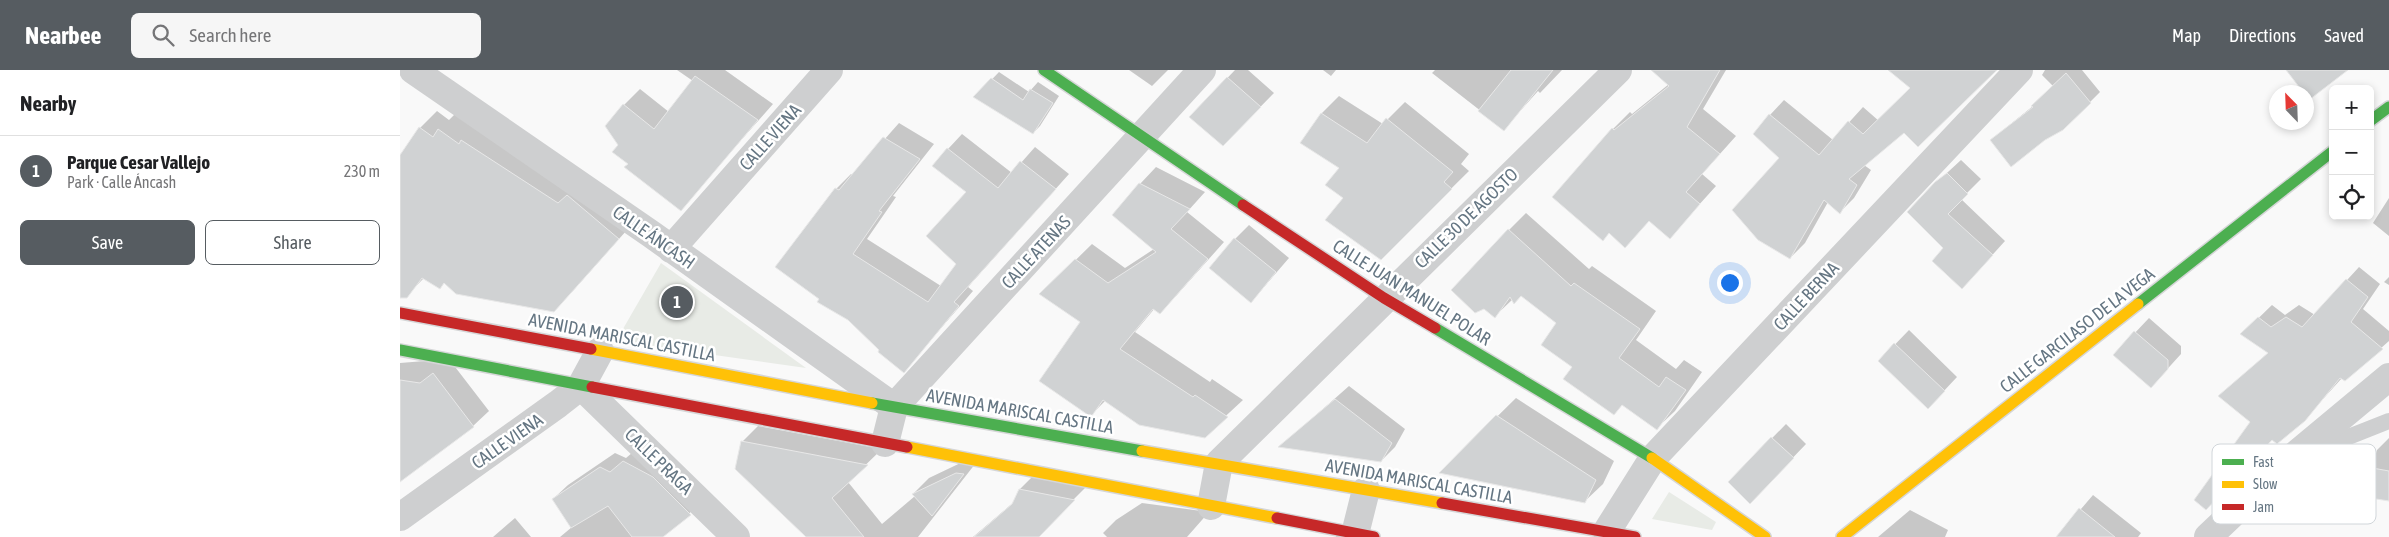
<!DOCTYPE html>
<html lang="en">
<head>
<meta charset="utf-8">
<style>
  body { margin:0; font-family:"Asap Condensed",sans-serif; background:#f6f6f6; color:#202124 }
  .controls { position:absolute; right:15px; top:15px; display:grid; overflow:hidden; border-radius:8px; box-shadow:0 2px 8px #0003 }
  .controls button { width:45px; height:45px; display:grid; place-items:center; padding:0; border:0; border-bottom:1px solid #e0e0e0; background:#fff; color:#202124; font:25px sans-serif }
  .compass { position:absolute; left:1869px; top:15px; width:45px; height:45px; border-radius:50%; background:#fff; box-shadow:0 2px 8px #0003; rotate:337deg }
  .you { position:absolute; left:1329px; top:212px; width:18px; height:18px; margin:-12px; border:4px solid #fff; border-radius:50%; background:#1a73e8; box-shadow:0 0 0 8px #1a73e833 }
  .badge { display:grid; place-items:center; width:32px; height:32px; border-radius:50%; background:#565c61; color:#fff; font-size:16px; font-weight:700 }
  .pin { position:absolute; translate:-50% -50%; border:2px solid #fff; box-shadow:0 1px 5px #0006 }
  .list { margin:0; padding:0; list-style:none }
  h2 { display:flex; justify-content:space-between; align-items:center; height:65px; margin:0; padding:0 20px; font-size:21px }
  h2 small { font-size:16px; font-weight:400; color:#757577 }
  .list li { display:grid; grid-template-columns:32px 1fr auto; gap:15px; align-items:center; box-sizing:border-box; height:70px; padding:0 20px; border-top:1px solid #e0e0e0 }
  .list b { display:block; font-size:19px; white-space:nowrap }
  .list p { margin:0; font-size:16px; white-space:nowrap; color:#757577 }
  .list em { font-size:16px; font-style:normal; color:#757577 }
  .actions { display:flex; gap:10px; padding:15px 20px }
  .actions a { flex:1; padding:11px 0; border:1px solid #565c61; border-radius:8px; text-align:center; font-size:18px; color:#565c61 }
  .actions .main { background:#565c61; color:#fff }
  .icon { flex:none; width:28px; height:28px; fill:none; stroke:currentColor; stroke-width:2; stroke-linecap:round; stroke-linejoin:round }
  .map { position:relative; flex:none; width:1989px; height:467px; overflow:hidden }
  header { display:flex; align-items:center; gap:30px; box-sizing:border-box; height:70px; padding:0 25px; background:#565c61; color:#fff }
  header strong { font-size:24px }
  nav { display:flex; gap:28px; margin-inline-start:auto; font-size:18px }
  .search { width:350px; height:45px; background:#f6f6f6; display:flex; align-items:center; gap:12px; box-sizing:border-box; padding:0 18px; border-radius:8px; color:#757577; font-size:19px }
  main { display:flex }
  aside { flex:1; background:#fff }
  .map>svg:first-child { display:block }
  .green { fill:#e8ebe6 }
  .shadow { fill:#0003 }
  .building { fill:#d0d2d3; stroke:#e8e8e8 }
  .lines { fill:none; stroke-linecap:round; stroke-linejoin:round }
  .fast-casing { stroke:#d5d6d7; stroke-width:14 }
  .slow-casing { stroke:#d5d6d7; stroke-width:14 }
  .jam-casing { stroke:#d5d6d7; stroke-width:14 }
  .lane { stroke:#cecfd0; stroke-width:16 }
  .street { stroke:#cecfd0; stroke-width:28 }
  .fast { stroke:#4caf50; stroke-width:11 }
  .slow { stroke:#ffc107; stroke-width:11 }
  .jam { stroke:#c62828; stroke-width:11 }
  .labels { text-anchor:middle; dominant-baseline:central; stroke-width:5; stroke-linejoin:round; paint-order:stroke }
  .street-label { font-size:18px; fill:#657683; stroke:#fff }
  .key { fill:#fff; stroke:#d1d6da; stroke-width:1 }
  .key-label { font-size:14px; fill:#657683 }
</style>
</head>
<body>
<header>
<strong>Nearbee</strong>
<div class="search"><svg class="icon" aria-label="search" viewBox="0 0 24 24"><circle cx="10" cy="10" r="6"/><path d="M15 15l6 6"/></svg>Search here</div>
<nav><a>Map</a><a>Directions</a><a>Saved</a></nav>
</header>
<main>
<aside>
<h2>Nearby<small></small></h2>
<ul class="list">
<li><span class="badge">1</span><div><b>Parque Cesar Vallejo</b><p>Park · Calle Áncash</p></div><em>230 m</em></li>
</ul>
<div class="actions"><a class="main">Save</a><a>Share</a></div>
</aside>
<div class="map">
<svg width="1989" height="467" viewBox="0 0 1989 467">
  <rect width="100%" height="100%" fill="#f9f9f9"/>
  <path class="green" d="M261 193 406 298 216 271Z
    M1269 422 1316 452 1312 460 1252 449Z"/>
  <path class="shadow" d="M277 0H325L373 34 280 139 229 93 219 75 224 35 240 19 269 42 293 11Z
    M729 0H768L752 16Z
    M835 0H848L874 23 823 75 790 47Z
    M923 0H936L931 6Z
    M1035 0H1162L1140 23 1138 21 1104 59 1032 3Z
    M1276 0H1326L1303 39 1336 66 1302 104 1316 116 1270 167 1250 150 1225 176 1210 162 1203 169 1213 59 1230 42 1232 44 1269 14Z
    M1490 0H1595L1504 61 1464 95 1471 100 1454 128 1440 142 1428 132 1405 173 1390 188 1381 88 1370 45 1384 30 1433 70 1463 37 1479 51 1512 18Z
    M1645 0H1682L1700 22 1690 32 1591 70 1633 36 1653 16 1642 5Z
    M599 2 629 22 638 12 659 26 640 56 633 63 575 27Z
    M939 26 983 54 1005 32 1069 84 1061 94 1069 101 981 188 944 128 941 98 902 72 922 43Z
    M37 41 49 50 56 43 235 151 171 223 44 212 24 208 11 221 0 213V87L20 58Z
    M499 53 534 74 493 126 496 127 467 169 541 216 558 194 568 122 548 79 562 64 612 103 635 77 669 104 568 217 573 221 504 301 449 249 436 119 451 104 453 105Z
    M1561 90 1581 109 1561 129 1605 171 1576 203 1545 178 1536 113Z
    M756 97 805 122 787 142 824 172 776 226 755 238 735 262 810 312 812 309 843 330 804 366 706 330 691 345 681 251 641 224 692 174 725 198 754 179 740 114Z
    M1989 128V166L1973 153Z
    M1126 143 1189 199 1192 196 1256 241 1236 270 1276 299 1284 290 1302 302 1275 341 1257 358 1223 334 1214 344 1174 296 1158 252 1121 225 1113 229 1095 246 1109 160Z
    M849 155 889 188 851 232 835 169Z
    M1959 197 1980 214 1963 239 1989 261V271L1945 310 1942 308 1904 350 1852 352 1820 326 1869 282 1842 264 1872 235 1885 245 1899 235 1915 245Z
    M1989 207V215L1984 212Z
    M1749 248 1781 276V284L1751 317 1714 285Z
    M1509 260 1557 307 1542 323 1479 291Z
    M49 289 89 341 73 356 0 404V293Z
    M949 316 1005 359 995 377 981 391 881 376Z
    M1116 328 1214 391 1203 414 1184 432 1041 402Z
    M1386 354 1406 374 1364 418 1329 412Z
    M358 356 482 379 448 412 482 454 515 426 513 424 529 408 573 387 579 389 518 467H409L342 372Z
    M1989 368V430L1957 396 1971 382 1976 383 1977 380Z
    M239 377 305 430 261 467H160L172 457 153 429 168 415 215 383 226 388Z
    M633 406 687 416 636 467H573L614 432 620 419Z
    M1693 425 1741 463 1738 467H1657Z
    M742 433 809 442 787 467H707L703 463 716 450Z
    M1510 440 1548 460 1545 467H1478Z
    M115 448 131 467H93Z"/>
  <path class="building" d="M1111 0H1153L1104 61 1078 41Z
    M1251 0H1320L1287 57 1320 84 1286 122 1300 134 1270 169 1249 151 1225 178 1209 163 1203 171 1152 127 1212 58 1214 60 1269 16Z
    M1488 0H1597L1518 77 1504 63 1449 109 1457 115 1440 144 1424 130 1390 189 1358 170 1332 140 1379 88 1353 64 1369 44 1419 85 1448 51 1463 64 1510 18Z
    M1886 0H1948L1909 30 1906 22H1903Z
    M1666 3 1691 33 1663 60 1645 70 1611 97 1590 70 1633 37 1631 36Z
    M295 6 358 50 281 141 224 97 228 94 212 82 218 75 205 56 223 34 254 59Z
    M827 7 861 37 823 76 789 47Z
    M591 8 623 30 630 19 653 33 633 64 573 27Z
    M921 43 967 73 986 48 1053 102 1044 112 1052 119 981 190 925 150 943 128 925 115 939 98 900 73Z
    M19 57 33 67 38 59 59 74 61 70 158 133 167 125 219 169 154 242 56 224 44 213 40 219 22 208 7 228H0V85Z
    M483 67 520 89 479 141 482 142 453 184 528 232 556 194 526 166 566 122 532 96 547 78 598 118 620 91 656 119 554 232 559 236 504 303 478 282 479 280 448 250 417 232 419 229 375 197 435 118 439 120Z
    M1547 103 1568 124 1548 144 1593 185 1562 219 1532 191 1543 178 1507 142 1535 112Z
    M739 113 790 139 771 159 808 189 760 244 753 239 720 279 793 327 795 325 828 347 805 368 739 355 703 330 691 347 639 311 680 252 639 224 675 189 708 213 756 182 712 145Z
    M1108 159 1171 216 1174 213 1240 259 1219 288 1259 317 1266 307 1286 320 1257 360 1222 335 1214 345 1163 309 1172 297 1141 275 1156 253 1121 226 1114 234 1110 227 1095 248 1084 239 1075 243 1051 220Z
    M834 168 876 202 851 233 809 198Z
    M1946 209 1968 227 1951 252 1983 279 1945 311 1940 308 1905 351 1877 374 1872 370 1806 440 1794 430 1850 352 1818 326 1868 283 1840 264 1858 247 1871 257 1886 247 1902 257Z
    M1734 261 1768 290V299L1751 318 1713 285Z
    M1494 273 1545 321 1528 339 1478 291Z
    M33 303 74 357 0 412V310L20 313Z
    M935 329 992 373 981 392 878 377Z
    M1096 345 1196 410 1185 433 1039 403Z
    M1371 367 1394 388 1350 434 1328 412Z
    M341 371 468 395 432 428 464 467H406L335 399Z
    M223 391 253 407 291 445 263 467H232L208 436 171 458 152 429 200 397 210 402Z
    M1956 395 1989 401V431L1950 425Z
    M556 403 564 404 532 446 512 424Z
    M619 419 675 430 639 467H574L612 434Z
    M1679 438 1715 467H1656Z"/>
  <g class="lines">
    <g class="fast-casing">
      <path id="fast" d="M644 0 843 135
        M1970 51 1989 37
        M1738 234 1933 81
        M1035 258 1252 388
        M0 280 192 317
        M472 333 742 381"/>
    </g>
    <g class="slow-casing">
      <path id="slow" d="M191 279 472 333
        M507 377 877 448
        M742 381 1042 433
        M1252 388 1365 467
        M1442 467 1738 234"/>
    </g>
    <g class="jam-casing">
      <path id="jam" d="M843 135 984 228 1035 258
        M0 243 191 279
        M192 317 507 377
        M1042 433 1235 467
        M877 448 974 467"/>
    </g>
    <path class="lane" d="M1908 383 1989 351"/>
    <path class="street" d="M13 0 251 164 494 337
      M271 179 429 0
      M181 316 336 467
      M485 373 494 337 802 0
      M811 436 819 393 1218 0
      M0 447 158 334 181 316 200 281
      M1207 461 1253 388 1619 0
      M950 467 955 464 966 420
      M1808 467 1888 391 1989 307"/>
    <use href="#fast" class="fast"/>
    <use href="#slow" class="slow"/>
    <use href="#jam" class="jam"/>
  </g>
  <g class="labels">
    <g class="street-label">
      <text transform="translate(370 67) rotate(-48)">CALLE VIENA</text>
      <text transform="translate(1066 148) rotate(-44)">CALLE 30 DE AGOSTO</text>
      <text transform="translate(254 167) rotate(35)">CALLE ÁNCASH</text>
      <text transform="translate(636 182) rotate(-47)">CALLE ATENAS</text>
      <text transform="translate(1012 222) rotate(32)">CALLE JUAN MANUEL POLAR</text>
      <text transform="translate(1406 226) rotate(-47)">CALLE BERNA</text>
      <text transform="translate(1677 260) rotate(-38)">CALLE GARCILASO DE LA VEGA</text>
      <text transform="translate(222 267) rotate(11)">AVENIDA MARISCAL CASTILLA</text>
      <text transform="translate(620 341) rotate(10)">AVENIDA MARISCAL CASTILLA</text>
      <text transform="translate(107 371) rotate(-35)">CALLE VIENA</text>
      <text transform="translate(259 391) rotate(44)">CALLE PRAGA</text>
      <text transform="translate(1019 411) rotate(10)">AVENIDA MARISCAL CASTILLA</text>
    </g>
  </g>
  <rect x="1812" y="374" width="164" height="80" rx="8" class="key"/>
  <rect x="1822" y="389" width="22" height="6" fill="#4caf50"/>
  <rect x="1822" y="411" width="22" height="7" fill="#ffc107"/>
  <rect x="1822" y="434" width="22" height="6" fill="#c62828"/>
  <g class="key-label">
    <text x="1853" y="397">Fast</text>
    <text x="1853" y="419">Slow</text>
    <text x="1853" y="442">Jam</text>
  </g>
</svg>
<div class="controls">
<button>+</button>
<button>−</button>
<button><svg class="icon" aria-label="locate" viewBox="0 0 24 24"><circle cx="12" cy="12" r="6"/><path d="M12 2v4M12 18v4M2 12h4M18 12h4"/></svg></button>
</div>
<svg class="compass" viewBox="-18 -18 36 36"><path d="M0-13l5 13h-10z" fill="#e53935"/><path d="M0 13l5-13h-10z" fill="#757577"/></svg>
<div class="you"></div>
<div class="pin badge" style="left:277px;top:232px">1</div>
</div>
</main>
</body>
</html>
